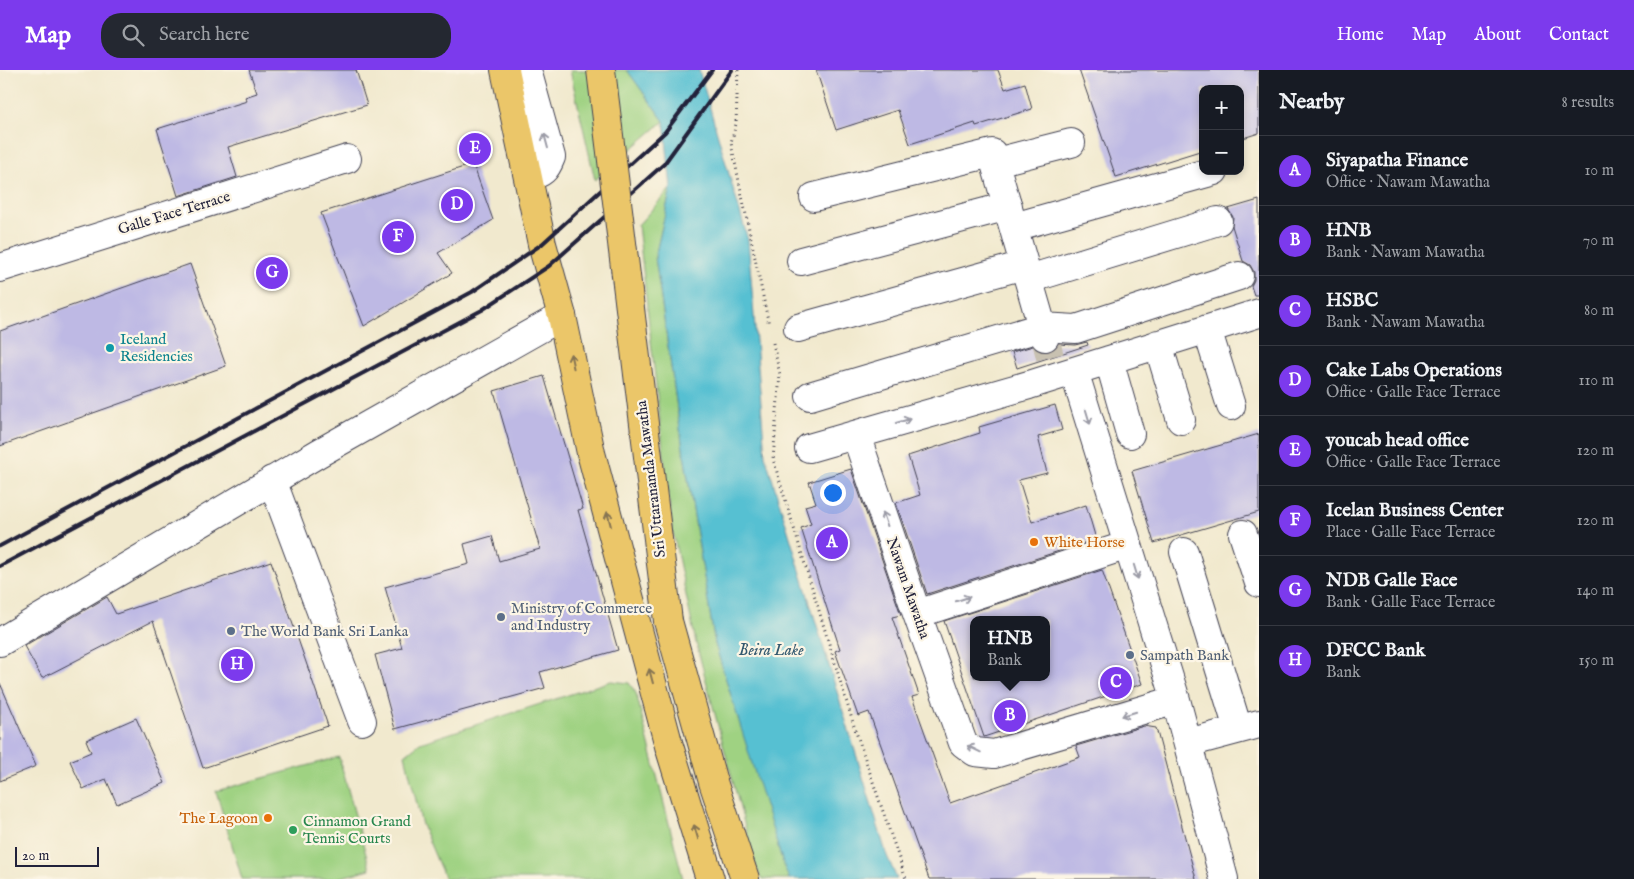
<!DOCTYPE html>
<html lang="en">
<head>
<meta charset="utf-8">
<style>
  body { margin:0; font-family:"IM FELL English",serif; background:#242831; color:#f1f3f6 }
  .controls { position:absolute; right:15px; top:15px; display:grid; overflow:hidden; border-radius:10px; box-shadow:0 2px 8px #0003 }
  .controls button { width:45px; height:45px; display:grid; place-items:center; padding:0; border:0; border-bottom:1px solid #363941; background:#171b24; color:#f1f3f6; font:25px sans-serif }
  .scale { position:absolute; left:15px; bottom:12px; width:84px; box-sizing:border-box; padding-left:5px; border:2px solid #22223b; border-top:0; font-size:14px; line-height:18px; white-space:nowrap; color:#22223b; -webkit-text-stroke:4px #fcf5e5; paint-order:stroke }
  .you { position:absolute; left:832px; top:422px; width:18px; height:18px; margin:-12px; border:4px solid #fff; border-radius:50%; background:#1a73e8; box-shadow:0 0 0 8px #1a73e833 }
  .badge { display:grid; place-items:center; width:32px; height:32px; border-radius:50%; background:#7c3aed; color:#fff; font-size:16px; font-weight:700 }
  .pin { position:absolute; translate:-50% -50%; border:2px solid #fff; box-shadow:0 1px 5px #0006 }
  .popup { position:absolute; left:970px; top:546px; width:80px; height:65px; box-sizing:border-box; display:grid; place-content:center; border-radius:10px; background:#171b24; filter:drop-shadow(0 1px 4px #0005); font-size:16px; white-space:nowrap; color:#9ea1a6 }
  .popup b { font-size:19px; color:#f1f3f6 }
  .popup::after { content:''; position:absolute; left:50%; top:100%; margin-left:-10px; border:10px solid transparent; border-top-color:#171b24 }
  .list { margin:0; padding:0; list-style:none }
  h2 { display:flex; justify-content:space-between; align-items:center; height:65px; margin:0; padding:0 20px; font-size:21px }
  h2 small { font-size:16px; font-weight:400; color:#9ea1a6 }
  .list li { display:grid; grid-template-columns:32px 1fr auto; gap:15px; align-items:center; box-sizing:border-box; height:70px; padding:0 20px; border-top:1px solid #363941 }
  .list b { display:block; font-size:19px; white-space:nowrap }
  .list p { margin:0; font-size:16px; white-space:nowrap; color:#9ea1a6 }
  .list em { font-size:16px; font-style:normal; color:#9ea1a6 }
  .icon { flex:none; width:28px; height:28px; fill:none; stroke:currentColor; stroke-width:2; stroke-linecap:round; stroke-linejoin:round }
  .map { position:relative; flex:none; width:1259px; height:809px; overflow:hidden }
  header { display:flex; align-items:center; gap:30px; box-sizing:border-box; height:70px; padding:0 25px; background:#7c3aed; color:#fff }
  header strong { font-size:24px }
  nav { display:flex; gap:28px; margin-inline-start:auto; font-size:18px }
  .search { width:350px; height:45px; background:#242831; display:flex; align-items:center; gap:12px; box-sizing:border-box; padding:0 18px; border-radius:20px; color:#9ea1a6; font-size:19px }
  main { display:flex }
  aside { flex:1; background:#171b24 }
  .map>svg:first-child { display:block }
  .green { fill:#9fd282; stroke:#607a5e }
  .water { fill:#56c0d2; stroke:#3c7186 }
  .building { fill:#beb9e4; fill-rule:evenodd }
  .lines { fill:none; stroke-linecap:round; stroke-linejoin:round }
  .minor-tunnel { stroke:#c8c1b1; stroke-width:28; stroke-dasharray:28 14; stroke-linecap:butt }
  .minor-casing { stroke:#414051; stroke-width:30 }
  .major-casing { stroke:#414051; stroke-width:30 }
  .path { stroke:#414051; stroke-width:3; stroke-dasharray:1 4; stroke-linecap:butt }
  .minor { stroke:#fff; stroke-width:28 }
  .major { stroke:#ebc669; stroke-width:28 }
  .rail { stroke:#22223b; stroke-width:4 }
  .major-bridge-casing { stroke:#414051; stroke-width:30; stroke-linecap:butt }
  .major-bridge { stroke:#ebc669; stroke-width:28 }
  .oneway { stroke:#9c9ca7 }
  .oneway2 { stroke:#867452 }
  .culture-dot { fill:#0f9aa8; stroke:#fcf5e5; stroke-width:2 }
  .food-dot { fill:#e8710a; stroke:#fcf5e5; stroke-width:2 }
  .service-dot { fill:#5c6f8a; stroke:#fcf5e5; stroke-width:2 }
  .leisure-dot { fill:#2e9e5b; stroke:#fcf5e5; stroke-width:2 }
  .labels { text-anchor:middle; dominant-baseline:central; stroke-width:4.5; stroke-linejoin:round; paint-order:stroke }
  .street-label { font-size:15px; fill:#22223b; stroke:#fcf5e5 }
  .culture-label { font-size:15px; fill:#0d838f; stroke:#fcf5e5; text-anchor:start }
  .food-label { font-size:15px; fill:#c56008; stroke:#fcf5e5; text-anchor:start }
  .service-label { font-size:15px; fill:#4e5e75; stroke:#fcf5e5; text-anchor:start }
  .leisure-label { font-size:15px; fill:#27864d; stroke:#fcf5e5; text-anchor:start }
  .water-label { font-size:16px; font-style:italic; fill:#345970; stroke:#fcf5e5 }
</style>
</head>
<body>
<header>
<strong>Map</strong>
<div class="search"><svg class="icon" aria-label="search" viewBox="0 0 24 24"><circle cx="10" cy="10" r="6"/><path d="M15 15l6 6"/></svg>Search here</div>
<nav><a>Home</a><a>Map</a><a>About</a><a>Contact</a></nav>
</header>
<main>
<div class="map">
<svg width="1259" height="809" viewBox="0 0 1259 809">
  <rect width="100%" height="100%" fill="#fcf5e5"/>
  <filter id="ink" filterUnits="userSpaceOnUse"><feTurbulence type="fractalNoise" baseFrequency=".02" numOctaves="2"/><feDisplacementMap in="SourceGraphic" scale="10" xChannelSelector="R" yChannelSelector="G"/><feConvolveMatrix kernelMatrix="1 2 1 2 8 2 1 2 1" color-interpolation-filters="sRGB"/></filter>
  <filter id="wash" filterUnits="userSpaceOnUse"><feTurbulence type="fractalNoise" baseFrequency=".0096" numOctaves="4" result="noise"/><feDisplacementMap in="SourceGraphic" scale="20" xChannelSelector="R" yChannelSelector="G"/><feGaussianBlur stdDeviation="1.12" result="paint"/><feColorMatrix in="noise" values="0 0 0 0 0 0 0 0 0 0 0 0 0 0 0 0 0 1.4 0 .05"/><feComposite in="paint" operator="in"/></filter>
  <g filter="url(#wash)">
    <rect width="100%" height="100%" fill="#f1e9ce"/>
    <path class="green" d="M570 0H627L664 51 595 110Z
      M671 118 655 187 682 372 715 574 789 809H761L755 794 696 573 672 458 638 155Z
      M611 611 629 613 636 623 683 809H445L422 755 405 685 420 673Z
      M339 687 370 799 335 809H242L216 721Z"/>
    <path class="water" d="M627 0H699L748 170 765 385 887 786 897 809H789L782 790 715 574 682 372 655 187 671 118 664 51Z"/>
    <g id="blocks">
      <path class="building" d="M249 0H356L367 35 228 77 237 107 178 126 157 59 247 31 245 27 257 23Z
        M816 0H998L1005 19 1025 13 1032 39 976 56 975 53 910 74 898 40 836 60Z
        M1079 0H1259V63L1240 69V19H1203V80L1116 107Z
        M473 94 493 150 438 183 452 203 364 256 321 143Z
        M1259 130V225H1254L1251 216 1254 210V202L1250 195 1243 191 1232 156 1233 147 1228 139Z
        M190 194 226 296 0 376V261Z
        M1087 272 1088 275 1017 298 1012 282 1033 276 1041 282H1049L1059 274 1075 275Z
        M544 306 583 439 578 440 618 580 540 602 545 618 395 659 375 585 402 578 385 517 469 494 464 474 492 466 499 491 540 479 494 321Z
        M1055 335 1062 360 1038 367 1047 403 1019 410 1032 452 1086 435 1096 469 927 524 896 433 920 425 908 386 980 363 979 357Z
        M1259 364V442L1154 473 1132 401Z
        M851 399 901 545 892 547 919 625 912 627 950 733 1080 687 1076 676 1144 656 1156 658 1196 809H929L869 642 858 646 835 581 840 579 801 458 811 454 805 436 816 433 809 412Z
        M271 491 328 656 203 698 153 551 42 608 24 576 107 527 116 544Z
        M1102 500 1142 614 984 667 944 551ZM974 550H1046V607H974Z
        M0 613 36 696 0 711Z
        M136 648 165 713 117 734 106 709 83 719 70 691 91 682 86 670Z"/>
    </g>
  </g>
  <g filter="url(#ink)">
    <use href="#blocks" fill-opacity="0" stroke="#414051" stroke-width="1"/>
    <g class="lines">
      <path class="minor-tunnel" d="M1045 267 1050 287"/>
      <g class="minor-casing">
        <path id="minor" d="M527 0 551 87C546 100 542 104 529 106
          M996 92 1071 73
          M814 127 992 83 1045 267
          M1014 157 1214 101
          M801 191 1008 136
          M0 198 347 89
          M1029 209 1218 151
          M798 258 1024 195
          M1207 259 1231 336
          M1158 274 1181 350
          M1109 290 1130 364
          M1074 301 1176 630 1224 809
          M810 326 1042 257 1076 259 1239 206
          M856 365 917 544 963 673 975 682 994 684 1176 630
          M809 378 1029 315 1259 243
          M272 410 362 651
          M1243 464 1259 513
          M1184 482 1238 659
          M917 544 1128 475
          M0 572 319 383 562 246
          M1188 673 1259 654"/>
      </g>
      <g class="major-casing">
        <path id="major" d="M505 0 542 174 562 246 591 383 669 676 710 809
          M668 551 713 712 745 809"/>
      </g>
      <path class="path" d="M738 0 736 54 731 73 769 255
        M773 273 780 305 773 389 854 656 906 809"/>
      <use href="#minor" class="minor"/>
      <use href="#major" class="major"/>
      <path class="rail" d="M0 476 472 222 542 174 665 62 712 0
        M0 496 482 240 549 196 664 94 732 0"/>
      <g class="major-bridge-casing">
        <path id="major-bridge" d="M601 0 668 551"/>
      </g>
      <use href="#major-bridge" class="major-bridge"/>
    </g>
    <defs><path id="oneway-shaft" d="M-6 0H5M1.5-3L5.5 0L1.5 3" fill="none" stroke-width="1.6" stroke-linecap="round" stroke-linejoin="round" transform="scale(1.25)"/></defs>
    <g class="oneway">
      <use href="#oneway-shaft" transform="translate(546 71) rotate(-105)"/>
      <use href="#oneway-shaft" transform="translate(1088 347) rotate(73)"/>
      <use href="#oneway-shaft" transform="translate(903 351) rotate(-16)"/>
      <use href="#oneway-shaft" transform="translate(885 449) rotate(-109)"/>
      <use href="#oneway-shaft" transform="translate(1136 502) rotate(73)"/>
      <use href="#oneway-shaft" transform="translate(963 529) rotate(-18)"/>
      <use href="#oneway-shaft" transform="translate(1129 644) rotate(163)"/>
      <use href="#oneway-shaft" transform="translate(974 679) rotate(-154)"/>
    </g>
    <g class="oneway2">
      <use href="#oneway-shaft" transform="translate(572 291) rotate(-102)"/>
      <use href="#oneway-shaft" transform="translate(609 449) rotate(-105)"/>
      <use href="#oneway-shaft" transform="translate(651 606) rotate(-105)"/>
      <use href="#oneway-shaft" transform="translate(696 762) rotate(-107)"/>
    </g>
  </g>
  <circle class="culture-dot" cx="110" cy="278" r="5"/>
  <g class="food-dot">
    <circle cx="1034" cy="472" r="5"/>
    <circle cx="268" cy="748" r="5"/>
  </g>
  <g class="service-dot">
    <circle cx="501" cy="547" r="5"/>
    <circle cx="231" cy="561" r="5"/>
    <circle cx="1130" cy="585" r="5"/>
  </g>
  <circle class="leisure-dot" cx="293" cy="760" r="5"/>
  <g class="labels">
    <g class="street-label">
      <text transform="translate(174 143) rotate(-17)">Galle Face Terrace</text>
      <text transform="translate(651 409) rotate(-97)">Sri Uttarananda Mawatha</text>
      <text transform="translate(908 518) rotate(71)">Nawam Mawatha</text>
    </g>
    <g class="culture-label">
      <text x="120" y="269">Iceland<tspan x="120" dy="17">Residencies</tspan></text>
    </g>
    <g class="food-label">
      <text x="1044" y="472">White Horse</text>
      <text x="258" y="748" text-anchor="end">The Lagoon</text>
    </g>
    <g class="service-label">
      <text x="511" y="538">Ministry of Commerce<tspan x="511" dy="17">and Industry</tspan></text>
      <text x="241" y="561">The World Bank Sri Lanka</text>
      <text x="1140" y="585">Sampath Bank</text>
    </g>
    <g class="leisure-label">
      <text x="303" y="751">Cinnamon Grand<tspan x="303" dy="17">Tennis Courts</tspan></text>
    </g>
    <g class="water-label">
      <text x="771" y="581">Beira Lake</text>
    </g>
  </g>
</svg>
<div class="controls">
<button>+</button>
<button>−</button>
</div>
<div class="scale">20 m</div>
<div class="you"></div>
<div class="pin badge" style="left:832px;top:473px">A</div>
<div class="pin badge" style="left:1010px;top:646px">B</div>
<div class="popup"><b>HNB</b>Bank</div>
<div class="pin badge" style="left:1116px;top:613px">C</div>
<div class="pin badge" style="left:457px;top:135px">D</div>
<div class="pin badge" style="left:475px;top:79px">E</div>
<div class="pin badge" style="left:398px;top:167px">F</div>
<div class="pin badge" style="left:272px;top:203px">G</div>
<div class="pin badge" style="left:237px;top:595px">H</div>
</div>
<aside>
<h2>Nearby<small>8 results</small></h2>
<ul class="list">
<li><span class="badge">A</span><div><b>Siyapatha Finance</b><p>Office · Nawam Mawatha</p></div><em>10 m</em></li>
<li><span class="badge">B</span><div><b>HNB</b><p>Bank · Nawam Mawatha</p></div><em>70 m</em></li>
<li><span class="badge">C</span><div><b>HSBC</b><p>Bank · Nawam Mawatha</p></div><em>80 m</em></li>
<li><span class="badge">D</span><div><b>Cake Labs Operations</b><p>Office · Galle Face Terrace</p></div><em>110 m</em></li>
<li><span class="badge">E</span><div><b>youcab head office</b><p>Office · Galle Face Terrace</p></div><em>120 m</em></li>
<li><span class="badge">F</span><div><b>Icelan Business Center</b><p>Place · Galle Face Terrace</p></div><em>120 m</em></li>
<li><span class="badge">G</span><div><b>NDB Galle Face</b><p>Bank · Galle Face Terrace</p></div><em>140 m</em></li>
<li><span class="badge">H</span><div><b>DFCC Bank</b><p>Bank</p></div><em>150 m</em></li>
</ul>
</aside>
</main>
</body>
</html>
